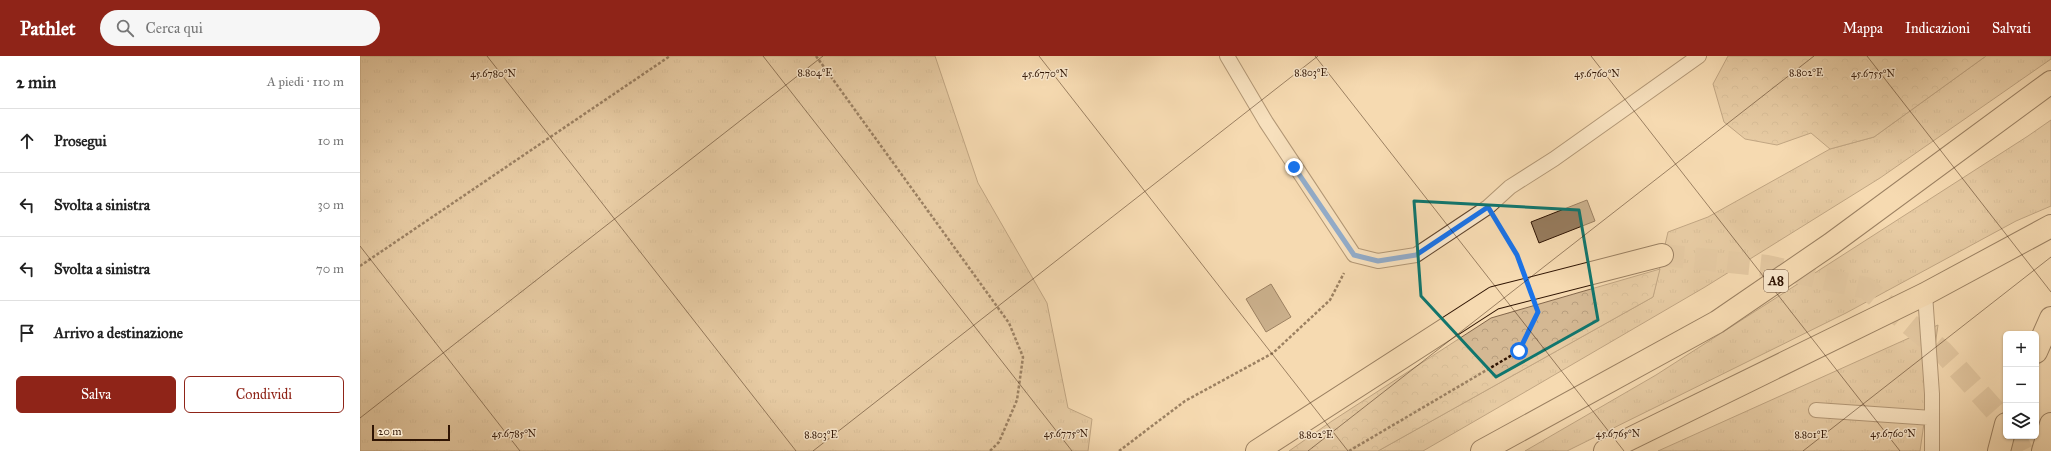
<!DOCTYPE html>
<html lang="it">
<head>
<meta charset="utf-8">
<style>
  body { margin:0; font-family:"IM FELL Great Primer",serif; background:#f6f6f6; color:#222 }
  .controls { position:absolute; right:12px; bottom:12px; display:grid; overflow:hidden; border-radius:6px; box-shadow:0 1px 3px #0004 }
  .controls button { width:36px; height:36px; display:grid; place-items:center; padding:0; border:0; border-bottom:1px solid #e0e0e0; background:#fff; color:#222; font:20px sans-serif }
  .scale { position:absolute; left:12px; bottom:10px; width:78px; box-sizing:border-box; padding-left:4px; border:2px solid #2f1403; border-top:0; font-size:11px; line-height:14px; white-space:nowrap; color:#2f1403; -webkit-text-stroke:3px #f9e7cc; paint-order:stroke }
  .stop { position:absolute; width:12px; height:12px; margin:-9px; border:3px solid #1a73e8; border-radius:50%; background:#fff }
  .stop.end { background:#1a73e8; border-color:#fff; box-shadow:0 1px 4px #0008 }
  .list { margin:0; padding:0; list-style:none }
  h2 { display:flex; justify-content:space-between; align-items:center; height:52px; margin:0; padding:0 16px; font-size:17px }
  h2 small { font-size:13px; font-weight:400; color:#767676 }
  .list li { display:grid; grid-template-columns:26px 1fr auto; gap:12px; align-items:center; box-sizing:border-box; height:64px; padding:0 16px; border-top:1px solid #e0e0e0 }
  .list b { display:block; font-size:15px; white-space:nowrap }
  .list em { font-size:13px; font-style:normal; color:#767676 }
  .actions { display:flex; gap:8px; padding:12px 16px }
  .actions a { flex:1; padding:9px 0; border:1px solid #8f2418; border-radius:6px; text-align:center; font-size:14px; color:#8f2418 }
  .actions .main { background:#8f2418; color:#fff }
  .icon { flex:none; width:22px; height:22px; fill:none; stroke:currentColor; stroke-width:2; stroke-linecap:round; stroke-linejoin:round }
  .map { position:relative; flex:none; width:1691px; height:395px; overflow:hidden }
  header { display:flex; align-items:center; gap:24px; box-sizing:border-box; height:56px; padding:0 20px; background:#8f2418; color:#fff }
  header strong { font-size:19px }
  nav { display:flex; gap:22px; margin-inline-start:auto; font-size:14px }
  .search { width:280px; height:36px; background:#f6f6f6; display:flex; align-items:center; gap:10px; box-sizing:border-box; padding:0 14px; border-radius:22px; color:#767676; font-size:15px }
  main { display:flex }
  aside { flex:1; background:#fff }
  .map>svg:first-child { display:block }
  .grass { fill:url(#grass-tufts); stroke:#82664b }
  .forest { fill:url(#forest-crowns); stroke:#82664b }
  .building { fill:#967b5d; stroke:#2f1403 }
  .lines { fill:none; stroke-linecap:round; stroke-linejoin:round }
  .highway-tunnel { stroke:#ceb28e; stroke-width:22; stroke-dasharray:22 11; stroke-linecap:butt }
  .lane-casing { stroke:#61462e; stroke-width:16 }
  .highway-casing { stroke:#2f1403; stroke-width:24 }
  .path { stroke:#2f1403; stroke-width:2.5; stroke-dasharray:3 2; stroke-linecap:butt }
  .lane { stroke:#f9e7cc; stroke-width:14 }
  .highway { stroke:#f6dab1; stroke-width:22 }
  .path-bridge { stroke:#2f1403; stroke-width:2.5; stroke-dasharray:3 2; stroke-linecap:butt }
  .route { stroke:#1a73e8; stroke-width:5 }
  .marked { fill:none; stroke:#0f766e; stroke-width:3; stroke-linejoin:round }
  .ticks { fill:none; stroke:#2f1403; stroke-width:1; stroke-opacity:0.45 }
  .labels { text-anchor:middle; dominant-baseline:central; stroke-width:3; stroke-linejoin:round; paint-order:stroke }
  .shield { fill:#f9e7cc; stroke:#6c533f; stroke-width:1 }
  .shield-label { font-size:13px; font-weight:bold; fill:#2f1403 }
  .ticks-label { font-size:10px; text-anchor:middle; fill:#2f1403; stroke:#f9e7cc; stroke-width:3; stroke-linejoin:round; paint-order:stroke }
</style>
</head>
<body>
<header>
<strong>Pathlet</strong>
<div class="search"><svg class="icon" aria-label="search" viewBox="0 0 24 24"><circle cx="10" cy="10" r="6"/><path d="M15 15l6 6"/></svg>Cerca qui</div>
<nav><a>Mappa</a><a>Indicazioni</a><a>Salvati</a></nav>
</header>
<main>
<aside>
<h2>2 min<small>A piedi · 110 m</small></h2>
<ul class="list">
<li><svg class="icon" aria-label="ahead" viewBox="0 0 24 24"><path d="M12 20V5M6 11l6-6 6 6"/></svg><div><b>Prosegui</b></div><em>10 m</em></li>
<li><svg class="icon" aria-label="left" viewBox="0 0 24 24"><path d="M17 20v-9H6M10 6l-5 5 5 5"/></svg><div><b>Svolta a sinistra</b></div><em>30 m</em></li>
<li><svg class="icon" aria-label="left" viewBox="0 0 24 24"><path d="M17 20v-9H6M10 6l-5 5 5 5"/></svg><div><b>Svolta a sinistra</b></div><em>70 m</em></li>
<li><svg class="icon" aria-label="arrive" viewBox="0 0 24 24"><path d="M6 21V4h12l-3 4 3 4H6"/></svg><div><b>Arrivo a destinazione</b></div></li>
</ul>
<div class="actions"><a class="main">Salva</a><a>Condividi</a></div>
</aside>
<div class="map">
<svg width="1691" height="395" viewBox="0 0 1691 395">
  <defs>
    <pattern id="grass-tufts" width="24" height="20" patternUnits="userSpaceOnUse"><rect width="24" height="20" fill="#d4b893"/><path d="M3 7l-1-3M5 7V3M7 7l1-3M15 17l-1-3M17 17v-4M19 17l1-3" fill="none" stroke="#b69d7d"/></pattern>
    <pattern id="forest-crowns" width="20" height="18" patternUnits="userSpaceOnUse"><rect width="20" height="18" fill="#d4b893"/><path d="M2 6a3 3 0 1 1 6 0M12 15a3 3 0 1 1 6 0" fill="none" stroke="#b69d7d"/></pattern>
  </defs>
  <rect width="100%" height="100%" fill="#f6dab1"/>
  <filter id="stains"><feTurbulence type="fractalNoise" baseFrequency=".005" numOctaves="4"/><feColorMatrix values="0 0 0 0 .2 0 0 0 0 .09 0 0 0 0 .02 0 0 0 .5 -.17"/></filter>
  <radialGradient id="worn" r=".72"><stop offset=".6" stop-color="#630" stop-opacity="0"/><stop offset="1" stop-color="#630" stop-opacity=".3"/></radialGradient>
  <path class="grass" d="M0 0H575L618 127 687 247 708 352 732 363 728 395H0Z
    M1626 0H1691V3L1520 122 1345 231 1165 336 1063 395H1018L1293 241 1308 176 1348 161 1470 93 1514 81Z
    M1691 64V150L1656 165 1486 257 1207 395H1165L1296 319 1668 80Z
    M1578 269 1560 395H1298Z"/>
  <path class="forest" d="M1368 0H1626L1514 81 1470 93 1451 77 1417 89 1385 83 1364 66 1353 28Z
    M1300 213 1293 241 1018 395H929L972 365 1131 262Z"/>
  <path class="building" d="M1227 144 1235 165 1179 187 1171 166Z
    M911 228 931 261 906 276 886 243Z"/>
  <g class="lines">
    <path class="highway-tunnel" d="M1302 199 1407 210 1506 232 1583 296 1646 367
      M1655 380 1662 395"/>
    <g class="lane-casing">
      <path id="lane" d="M867 0 906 66 994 199 1018 205 1056 199 1128 151 1150 131 1194 103 1339 0
        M1565 238 1572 338V395
        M1456 354 1572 362"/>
    </g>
    <g class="highway-casing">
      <path id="highway" d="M1676 296 1691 262
        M897 395 1134 242 1302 199
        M1122 395 1357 266 1471 188 1691 26
        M1245 395 1565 238 1691 170
        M1639 395 1646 368
        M1683 395 1691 368"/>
    </g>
    <path class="path" d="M456 0 649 267 663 301 657 344 639 386 630 395
      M1139 169 1157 199
      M0 210 310 0
      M759 395 825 345 913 297 970 244 984 217
      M989 395 1159 295 1178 256"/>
    <use href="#lane" class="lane"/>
    <use href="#highway" class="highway"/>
    <path class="path-bridge" d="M1157 199 1178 256"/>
  </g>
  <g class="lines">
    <path class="route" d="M934 111 994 199 1018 205 1056 199 1128 151 1157 199 1178 256 1159 295"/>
  </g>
  <path d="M0 0H1691V395H0ZM1054 145 1219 154 1238 264 1136 321 1061 240Z" fill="#f6dab1" fill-opacity=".55" fill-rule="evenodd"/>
  <path class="marked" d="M1054 145 1219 154 1238 264 1136 321 1061 240Z"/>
  <path class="ticks" d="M127 0 436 395M403 0 712 395M679 0 988 395M955 0 1264 395M1231 0 1540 395M1507 0 1691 236M0 190 160 395M0 362 463 0M453 395 958 0M948 395 1454 0M1443 395 1691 201"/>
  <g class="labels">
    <rect class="shield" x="1404" y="214" width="24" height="22" rx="3"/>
    <g class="shield-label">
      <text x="1416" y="225">A8</text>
    </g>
  </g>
  <g class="ticks-label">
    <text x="1446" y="20">8.802°E</text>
    <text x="455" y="20">8.804°E</text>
    <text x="951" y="20">8.803°E</text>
    <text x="133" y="21">45.6780°N</text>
    <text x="685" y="21">45.6770°N</text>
    <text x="1237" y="21">45.6760°N</text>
    <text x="1513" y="21">45.6755°N</text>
    <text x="154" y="381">45.6785°N</text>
    <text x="706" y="381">45.6775°N</text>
    <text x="1258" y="381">45.6765°N</text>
    <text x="1533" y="381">45.6760°N</text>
    <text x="461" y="382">8.803°E</text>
    <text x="956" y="382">8.802°E</text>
    <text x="1451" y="382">8.801°E</text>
  </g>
  <rect width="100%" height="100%" filter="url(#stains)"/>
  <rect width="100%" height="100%" fill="url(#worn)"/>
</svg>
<div class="controls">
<button>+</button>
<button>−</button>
<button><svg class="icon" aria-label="layers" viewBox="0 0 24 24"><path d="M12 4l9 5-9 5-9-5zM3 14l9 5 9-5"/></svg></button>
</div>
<div class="scale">20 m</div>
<div class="stop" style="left:1159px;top:295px"></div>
<div class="stop end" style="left:934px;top:111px"></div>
</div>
</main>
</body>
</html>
